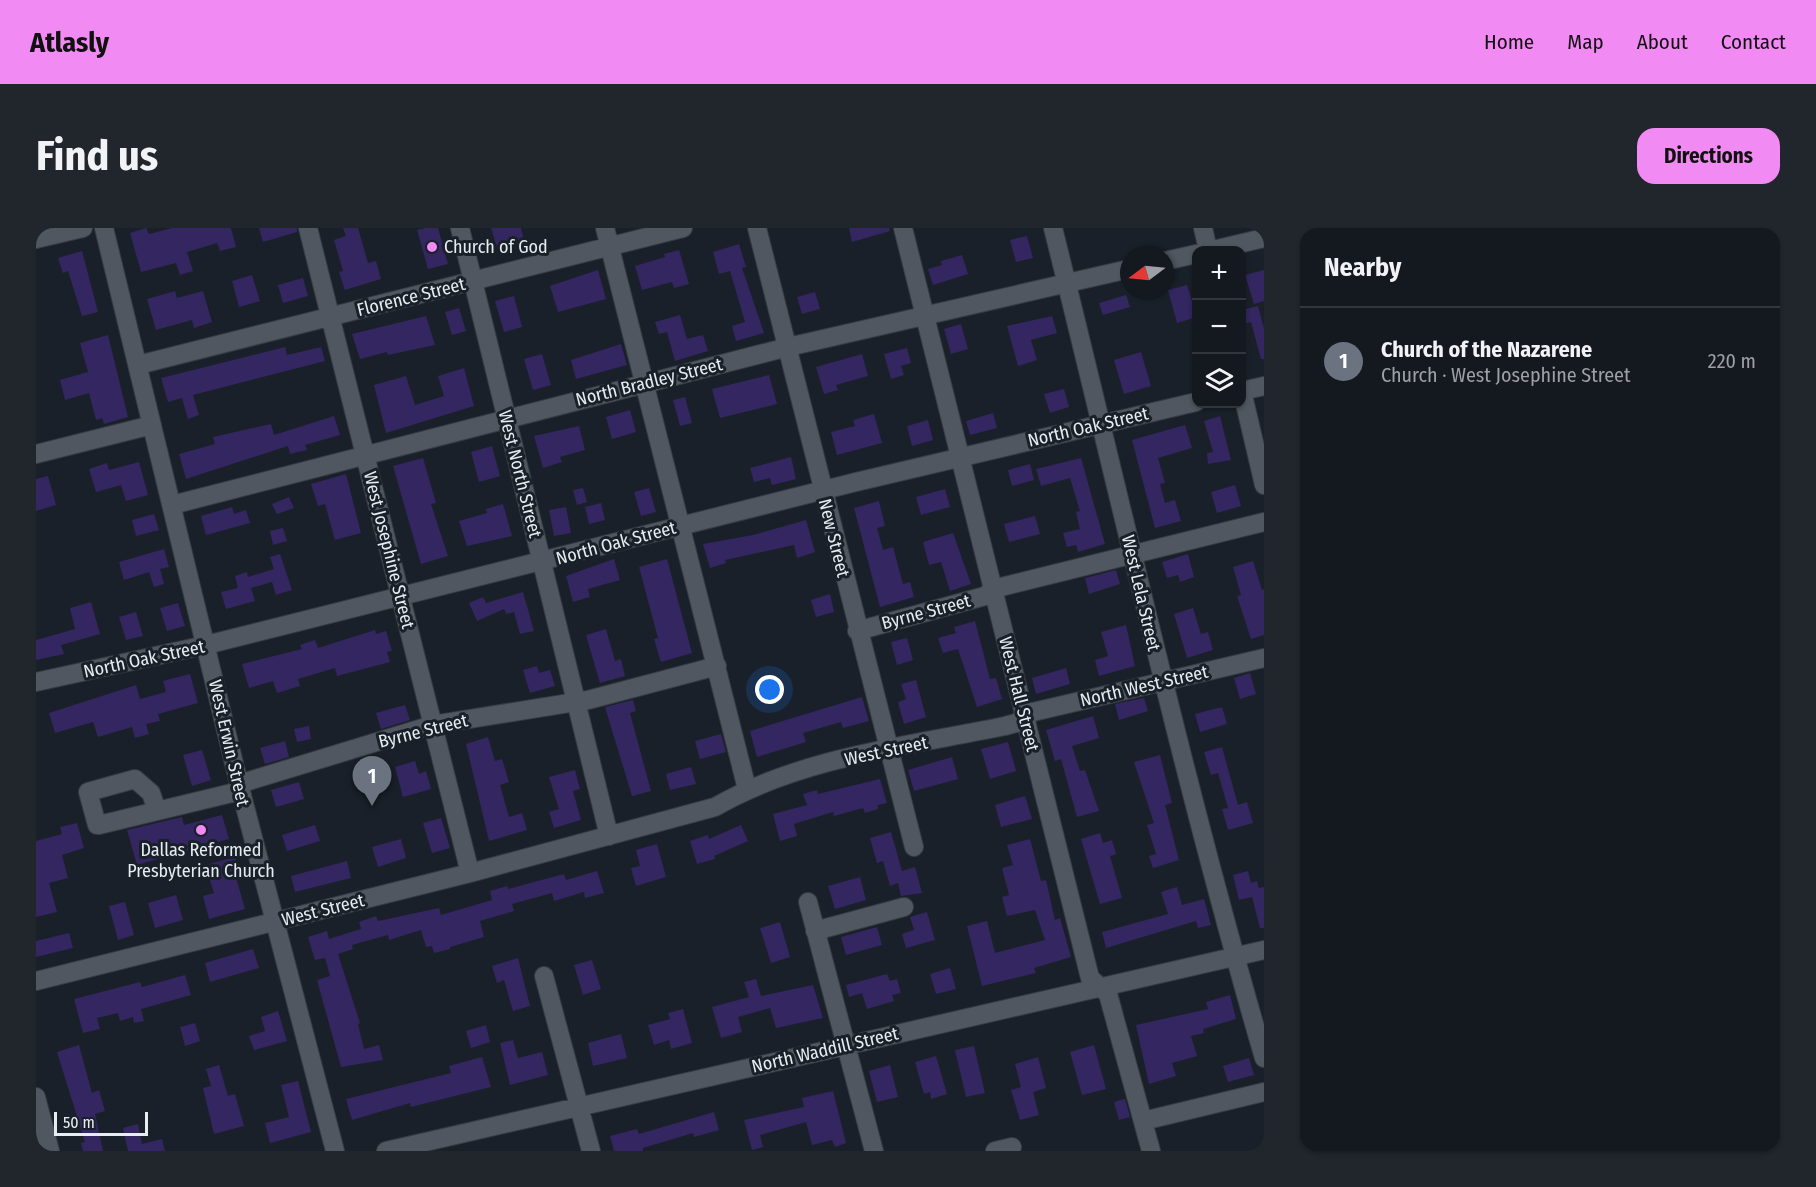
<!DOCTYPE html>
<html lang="en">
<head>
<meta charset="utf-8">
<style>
  body { margin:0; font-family:"Fira Sans Condensed",sans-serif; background:#21252c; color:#f1f3f6 }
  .controls { position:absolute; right:18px; top:18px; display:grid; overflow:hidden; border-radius:12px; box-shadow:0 2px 4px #0004 }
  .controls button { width:54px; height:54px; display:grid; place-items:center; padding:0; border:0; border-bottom:2px solid #33373d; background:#14181f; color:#f1f3f6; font:30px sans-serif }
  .compass { position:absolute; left:1084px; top:18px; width:54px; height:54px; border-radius:50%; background:#14181f; box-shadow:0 2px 4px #0004; rotate:254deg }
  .scale { position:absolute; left:18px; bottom:15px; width:94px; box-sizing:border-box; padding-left:6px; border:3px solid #e7ecf2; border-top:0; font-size:16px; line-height:21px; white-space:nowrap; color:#e7ecf2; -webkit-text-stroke:4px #1a2029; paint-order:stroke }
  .you { position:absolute; left:734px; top:462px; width:21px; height:21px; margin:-15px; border:4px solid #fff; border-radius:50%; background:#1a73e8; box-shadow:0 0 0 9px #1a73e833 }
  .badge { display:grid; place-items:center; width:39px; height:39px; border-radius:50%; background:#f28af3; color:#fff; font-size:20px; font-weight:700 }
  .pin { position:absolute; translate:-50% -50px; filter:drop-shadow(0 2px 3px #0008) }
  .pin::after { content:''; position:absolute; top:32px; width:21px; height:18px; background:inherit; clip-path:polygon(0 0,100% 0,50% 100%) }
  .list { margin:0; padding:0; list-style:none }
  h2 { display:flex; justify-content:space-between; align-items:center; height:78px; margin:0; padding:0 24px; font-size:26px }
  h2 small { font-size:20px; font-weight:400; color:#9da0a4 }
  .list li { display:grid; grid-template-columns:39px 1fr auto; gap:18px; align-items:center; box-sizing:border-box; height:108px; padding:0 24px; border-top:2px solid #33373d }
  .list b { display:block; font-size:22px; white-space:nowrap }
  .list p { margin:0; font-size:20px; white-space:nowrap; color:#9da0a4 }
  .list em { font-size:20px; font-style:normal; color:#9da0a4 }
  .icon { flex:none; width:33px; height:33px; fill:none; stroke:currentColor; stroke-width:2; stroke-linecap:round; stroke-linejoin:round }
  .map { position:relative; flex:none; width:1228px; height:923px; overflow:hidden; border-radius:18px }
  header { display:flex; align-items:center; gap:36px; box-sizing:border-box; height:84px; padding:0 30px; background:#f28af3; color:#111 }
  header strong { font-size:28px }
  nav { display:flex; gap:33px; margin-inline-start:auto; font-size:21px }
  .intro { display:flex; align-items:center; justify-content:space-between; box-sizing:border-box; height:144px; padding:0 36px }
  h1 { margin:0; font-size:42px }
  .button { padding:15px 27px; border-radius:18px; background:#f28af3; color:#111; font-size:21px; font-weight:700 }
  main { display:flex; gap:36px; padding:0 36px }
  aside { flex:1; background:#14181f; border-radius:18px; box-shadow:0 2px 4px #0004 }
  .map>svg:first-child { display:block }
  .building { fill:#332661 }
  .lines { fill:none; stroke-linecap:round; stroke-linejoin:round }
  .minor-casing { stroke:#373c42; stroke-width:20 }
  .minor { stroke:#505761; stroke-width:18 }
  .poi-dot { fill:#f28af3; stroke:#1a2029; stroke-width:2 }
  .labels { text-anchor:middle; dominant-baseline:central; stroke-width:6; stroke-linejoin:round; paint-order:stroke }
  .poi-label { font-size:18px; fill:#e7ecf2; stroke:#1a2029; text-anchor:start }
  .street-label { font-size:18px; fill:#e7ecf2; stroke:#1a2029 }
</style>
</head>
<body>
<header>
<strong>Atlasly</strong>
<nav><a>Home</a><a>Map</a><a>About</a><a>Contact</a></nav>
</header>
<div class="intro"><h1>Find us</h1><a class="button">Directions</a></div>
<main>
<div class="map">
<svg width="1228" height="923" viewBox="0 0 1228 923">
  <rect width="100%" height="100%" fill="#1a2029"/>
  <path class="building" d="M110 0 113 6 136 0H195L200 19 184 23 181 15 151 24 157 43 144 47 140 35 105 44 94 5Z
    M223 0H261V4L227 14Z
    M307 0H322L332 35 340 33 345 51 309 62 303 44 307 43 298 12 310 8Z
    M389 0H402L412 36 392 41 381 2Z
    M455 0H485L488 12 461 20Z
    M813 0H853L854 3 816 14Z
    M991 8 997 30 980 34 974 12Z
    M703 16 710 39 706 40 728 105 700 113 696 98 709 94 694 43 683 46 677 24Z
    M643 22 653 56 638 60 636 54 606 62 599 38 629 29 628 26Z
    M46 23 62 84 46 88 32 43 27 45 22 30Z
    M926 27 932 46 897 57 892 41 906 37 905 33Z
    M562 42 570 71 522 84 514 58Z
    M1228 42V73L1218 76 1209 47Z
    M216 47 224 73 203 79 196 53Z
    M267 50 272 68 247 75 242 57Z
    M1151 57 1161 89 1141 95 1132 62Z
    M139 63 141 70 167 63 176 94 158 100 156 92 120 102 111 71Z
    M779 64 784 81 766 86 761 69Z
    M1090 67 1094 79 1067 87 1063 75Z
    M478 68 486 99 468 104 459 73Z
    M1222 78 1228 100V131H1225L1215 94 1208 96 1206 88V82Z
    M423 80 430 103 416 107 409 84Z
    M644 87 651 111 667 107 672 123 639 133 631 104 623 106 619 94Z
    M390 88 399 117 352 127 351 124 324 131 316 106Z
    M1016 88 1021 105 995 112 1001 132 982 138 971 98Z
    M925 96 932 121 915 126 908 101Z
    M72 107 92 189 68 196 66 190 60 192 53 165 29 172 24 152 52 144 44 115Z
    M585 116 591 137 540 151 535 132Z
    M249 119 251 127 285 119 289 133 157 167 163 187 152 191 146 170 132 174 125 150Z
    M871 120 875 135 865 138 868 147 855 151 848 126Z
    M1105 124 1115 158 1088 166 1078 132Z
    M506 126 515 157 497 162 488 131Z
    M826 126 832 148 800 157 802 162 788 166 780 139Z
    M428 140 438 178 350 205 338 157 370 148 379 177 408 168 402 148Z
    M733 147 741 176 684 190 676 161Z
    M1028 161 1033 179 1014 185 1008 166Z
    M649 169 656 195 644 198 637 172Z
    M594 182 600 204 576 211 570 189Z
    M957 185 961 200 934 207 930 193Z
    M838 186 846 215 801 227 795 204 819 198 817 192Z
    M298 188 304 207 269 217 271 222 254 226 252 218 150 251 143 226 179 216 177 209 235 196 238 207Z
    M1184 188 1195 232 1172 236 1171 225 1177 224 1168 193Z
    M892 192 897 212 876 218 871 198Z
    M1149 197 1156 220 1122 230 1129 255 1124 256 1129 275 1139 272 1145 293 1119 300 1096 212Z
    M543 198 549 222 524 229 526 234 507 240 498 208Z
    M456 218 464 248 443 254 435 224Z
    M755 229 760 251 736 257 734 250 718 254 714 240Z
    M387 230 400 275 395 276 412 328 385 336 357 238Z
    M1045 230 1069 316 1042 324 1040 317 1031 319 1027 305 1044 301 1040 284 1044 283 1034 250 1005 258 1000 241Z
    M103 234 112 267 90 273 85 257 60 264 53 241 71 235 73 242Z
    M994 236 998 252 976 258 972 242Z
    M310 246 325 305 299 312 289 276 282 278 275 256Z
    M12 248 20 277 0 283V251Z
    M1199 257 1205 278 1181 285 1175 264Z
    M547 260 551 274 541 277 537 262Z
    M613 260 620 284 605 288 598 264Z
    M909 261 914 279 885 287 880 269Z
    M253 269 258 280 241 286 236 276Z
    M843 273 849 298 841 300 847 322 857 319 867 356 874 354 878 369 844 379 818 280Z
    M565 275 569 292 553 296 549 279Z
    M467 276 476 308 431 318 423 293 451 285 450 281Z
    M196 279 198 286 210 282 214 295 170 307 165 288Z
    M530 279 535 305 518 308 513 282Z
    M118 286 123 302 100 308 96 292Z
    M999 288 1004 306 973 314 968 296Z
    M770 292 779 324 761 330 758 317 689 332 690 335 674 340 667 316 717 307Z
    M247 300 251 313 237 317 234 303Z
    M917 305 935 356 914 363 905 334 893 337 887 314Z
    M128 321 133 339 124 341 128 356 118 359 113 344 88 352 83 334Z
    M244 326 256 362 240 367 236 354 215 360 219 373 190 381 185 364 202 360 199 348 211 344 212 349 238 341 234 329Z
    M1152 326 1158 349 1144 354 1142 347 1131 350 1126 334Z
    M578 331 584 352 552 361 554 369 537 374 530 348Z
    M631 331 656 425 625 434 618 411 622 410 603 339Z
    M1217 333 1226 362 1228 361V407L1215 411 1201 368 1205 367 1197 339Z
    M1080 342 1084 356 1053 366 1049 350Z
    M487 364 498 403 484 406 478 384 470 386 468 381 441 393 433 375 447 369 450 375Z
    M794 366 798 384 780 389 775 372Z
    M55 374 64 406 25 417 28 426 0 432V412L39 401 34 380Z
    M142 375 149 398 131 403 124 380Z
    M1157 380 1165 406 1172 404 1177 422 1151 430 1138 386Z
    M100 384 107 408 90 412 83 389Z
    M939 393 954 451 960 450 966 471 941 479 922 421 907 425 902 410 920 405 918 399Z
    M1090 397 1099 438 1063 448 1059 432 1072 428 1065 404Z
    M570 401 579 433 585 431 589 448 564 455 550 407Z
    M339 402 340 406 350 403 356 423 351 424 354 434 301 448 299 440 262 451 264 458 241 465 237 453 213 460 206 436 266 421 264 417 279 412 282 420Z
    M871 410 877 432 861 437 855 414Z
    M501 438 503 445 514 442 519 458 494 465 487 442Z
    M1030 440 1034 456 1000 466 996 450Z
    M1214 445 1220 466 1204 471 1198 450Z
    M154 446 162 475 122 486 124 493 110 496 113 506 99 510 96 499 62 509 57 494 19 505 13 485 100 457 104 471 130 464 127 453Z
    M880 452 890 489 868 496 862 474 870 471 865 456Z
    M826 469 833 493 807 500 805 494 767 505 770 514 721 529 714 503Z
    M1108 470 1112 483 1083 492 1079 476Z
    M597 472 600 483 594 485 615 563 596 568 569 479Z
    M369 477 374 492 345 501 340 485Z
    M1186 479 1191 496 1164 504 1159 486Z
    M1057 488 1063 510 1036 518 1044 543 1049 542 1063 583 1041 589 1025 531 1019 533 1010 502Z
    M273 498 275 511 261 514 258 501Z
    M685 506 690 524 664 531 659 513Z
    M452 509 459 533 466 531 473 554 464 557 473 589 486 585 491 602 453 613 430 516Z
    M249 513 253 529 229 536 224 520Z
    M972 514 980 543 954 551 945 521Z
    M1186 519 1202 577 1211 574 1217 595 1192 602 1186 581 1192 580 1182 545 1175 547 1168 524Z
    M166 522 175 552 156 558 147 527Z
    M1124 527 1136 575 1129 577 1143 632 1117 640 1113 628 1120 626 1111 597 1118 595 1098 534Z
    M916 529 922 551 878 563 872 542Z
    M379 533 383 546 390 543 395 561 367 569 359 539Z
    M655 539 660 556 634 562 630 546Z
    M539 542 544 561 537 563 545 592 518 600 513 584 523 581 513 549Z
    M844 551 851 575 842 577V581L829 585 827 580 798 588 797 584 758 596 761 608 744 613 737 586 771 577 767 566 781 562 782 566Z
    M263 554 268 571 240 579 235 562Z
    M989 568 996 591 965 599 959 577Z
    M186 587 193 611 101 637 91 602 146 589 148 597Z
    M405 590 414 620 396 625 387 595Z
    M41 595 48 620 26 627 32 650 13 655 21 684 0 689V613L26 606 24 599Z
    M279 597 284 613 251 623 246 607Z
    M705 597 712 613 678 628 679 631 661 636 654 613 672 607 673 611Z
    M855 604 866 643 879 639 886 665 865 668 862 655 854 658 847 633 841 635 834 610Z
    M1064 605 1067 615 1076 612 1080 626 1074 628 1086 670 1064 676 1045 611Z
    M365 611 370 630 342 639 336 619Z
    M994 611 1005 653 1010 652 1019 692 1024 690 1035 729 998 740 1000 745 946 758 931 698 951 693 959 725 1009 712 999 682 971 688 966 669 973 667 966 640 977 637 971 617Z
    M621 616 630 649 600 658 595 640 604 638 600 622Z
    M199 629 204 645 199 646 209 681 173 691 167 668 178 665 169 637Z
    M311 633 315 650 259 664 255 648Z
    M561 643 568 665 549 670 548 664 518 673 516 665 476 676 478 683 444 693 448 709 414 719V721L398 725 396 718 390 719 385 702 353 712 352 707 316 717 317 721 302 726 324 795 322 796 328 821 343 817 347 832 305 839 281 752 294 748 289 730 279 732 272 709 291 703 293 711 325 701 323 694 340 688 342 693 403 680 405 687 456 672 454 663 471 658 472 661 528 646 530 652Z
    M1212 643 1215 655 1221 653 1223 660 1228 659V700H1224L1216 669 1203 672 1197 647Z
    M824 649 830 672 799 681 792 658Z
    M1141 659 1146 677 1168 671 1175 697 1162 700 1160 693 1070 720 1066 704 1132 686 1125 664Z
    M140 667 147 692 119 700 112 675Z
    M89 674 98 707 82 712 73 678Z
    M891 684 899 712 870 720 866 706 878 702 874 689Z
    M744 694 754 729 735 735 724 700Z
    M841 699 846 717 810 727 805 709Z
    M33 705 37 720 0 729V713Z
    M217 721 223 740 174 754 169 735Z
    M482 730 494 778 477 783 468 752 461 755 456 738Z
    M556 732 565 761 547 767 538 737Z
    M914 740 920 761 900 766 894 746Z
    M851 746 854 753 861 751 865 765 856 767 858 773 831 781 826 765 813 769 810 757Z
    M149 747 155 767 105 781 108 793 98 795 97 789 84 793 82 785 61 790 64 801 47 805 38 771 104 754 106 759Z
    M720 751 725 768 777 757 787 790 740 800 734 780 702 789 706 804 685 810 676 779 713 769 708 754Z
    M1194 767 1200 791 1167 801 1168 805 1155 808 1161 828 1136 835 1140 848 1113 856 1100 797 1172 781 1170 774Z
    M647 781 656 815 635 821 633 812 618 817 612 797 634 791 632 785Z
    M242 783 251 813 218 822 213 808 229 803 225 789Z
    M159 795 164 813 149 818 144 799Z
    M450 797 454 814 435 820 430 803Z
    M585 806 591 830 557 838 552 815Z
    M477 812 482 830 506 824 512 847 474 857 464 815Z
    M43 817 56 865 63 862 69 883 59 886 67 923H47L45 915 49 914 21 824Z
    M1058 817 1070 861 1046 867 1034 824Z
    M938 818 949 865 930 869 919 822Z
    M900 828 911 866 895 871 894 864 888 866 879 834Z
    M446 829 455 859 375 879 374 875 316 892 310 871 415 845 413 838Z
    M1002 829 1010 860 997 864 1003 887 984 892 975 862 985 859 979 836Z
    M1213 830 1218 847 1192 854 1187 838Z
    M183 837 192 868 199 866 208 898 178 906 167 860 175 858 170 841Z
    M854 837 862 869 841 874 833 843Z
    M262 853 275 904 234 915 229 895 253 889 245 857Z
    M797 863 810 915 799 919 796 912 776 917 770 894 724 907 727 919 716 922 708 892 768 879 766 870Z
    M1089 871 1094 889 1083 892 1078 874Z
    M678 884 683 902 658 909 657 905 607 920V923H578L574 908 601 901 603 906Z
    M102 896 106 916 126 911 129 923H92L87 900Z"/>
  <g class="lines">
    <g class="minor-casing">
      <path id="minor" d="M68 0 203 556 299 923
        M272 0 434 645
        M424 0 573 608
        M569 0 711 561
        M721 0 878 619
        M867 0 1054 750 1072 766 1115 923
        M1017 0C1086 277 1148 556 1228 830
        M1167 0 1172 22
        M0 11 47 0
        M1177 22 1228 10
        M1129 33 1160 26
        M102 137 647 0
        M1206 163 1228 257
        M1206 163 1228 158
        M0 226 116 197
        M136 277 752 119 1093 41
        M821 403 949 368 957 361 1228 294
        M0 454 170 417 820 254 1160 174
        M203 556 396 497 552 472 681 438
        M121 583 115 565 99 551 52 564 61 597H63L204 563
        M772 674 838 923
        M779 703 868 679
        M508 748 555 923
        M0 753 434 645 679 579C766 529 872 518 969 498L980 495 997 484 1228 430
        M0 869 14 923
        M1107 893 1228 864
        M350 923 1228 722
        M959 923 976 919"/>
    </g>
    <use href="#minor" class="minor"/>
  </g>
  <g class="poi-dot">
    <circle cx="396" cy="19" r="6"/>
    <circle cx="165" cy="602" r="6"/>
  </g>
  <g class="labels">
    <g class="poi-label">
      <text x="408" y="19">Church of God</text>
      <text x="165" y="622" text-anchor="middle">Dallas Reformed<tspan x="165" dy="21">Presbyterian Church</tspan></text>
    </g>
    <g class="street-label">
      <text transform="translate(375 69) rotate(-14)">Florence Street</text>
      <text transform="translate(613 154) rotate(-14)">North Bradley Street</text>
      <text transform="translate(1052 199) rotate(-13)">North Oak Street</text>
      <text transform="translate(484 246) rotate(76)">West North Street</text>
      <text transform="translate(798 310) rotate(76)">New Street</text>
      <text transform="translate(580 315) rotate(-15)">North Oak Street</text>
      <text transform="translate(353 322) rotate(76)">West Josephine Street</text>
      <text transform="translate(1105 365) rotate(77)">West Lela Street</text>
      <text transform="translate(890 384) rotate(-15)">Byrne Street</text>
      <text transform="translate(108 431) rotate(-12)">North Oak Street</text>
      <text transform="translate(1108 458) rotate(-13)">North West Street</text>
      <text transform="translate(983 466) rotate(76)">West Hall Street</text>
      <text transform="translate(387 503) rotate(-14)">Byrne Street</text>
      <text transform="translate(193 515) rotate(77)">West Erwin Street</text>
      <text transform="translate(850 523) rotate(-12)">West Street</text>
      <text transform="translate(287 682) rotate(-14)">West Street</text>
      <text transform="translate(789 822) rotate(-13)">North Waddill Street</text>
    </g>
  </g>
</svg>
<div class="controls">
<button>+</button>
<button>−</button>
<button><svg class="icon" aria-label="layers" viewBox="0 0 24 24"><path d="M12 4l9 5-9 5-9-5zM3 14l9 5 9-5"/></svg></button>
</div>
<svg class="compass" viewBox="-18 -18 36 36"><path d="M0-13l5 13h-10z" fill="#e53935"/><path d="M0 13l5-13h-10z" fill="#9da0a4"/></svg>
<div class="scale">50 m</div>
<div class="you"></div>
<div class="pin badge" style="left:336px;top:578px;background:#6b7280">1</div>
</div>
<aside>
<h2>Nearby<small></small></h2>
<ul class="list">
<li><span class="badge" style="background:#6b7280">1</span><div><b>Church of the Nazarene</b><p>Church · West Josephine Street</p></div><em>220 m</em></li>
</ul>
</aside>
</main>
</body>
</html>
